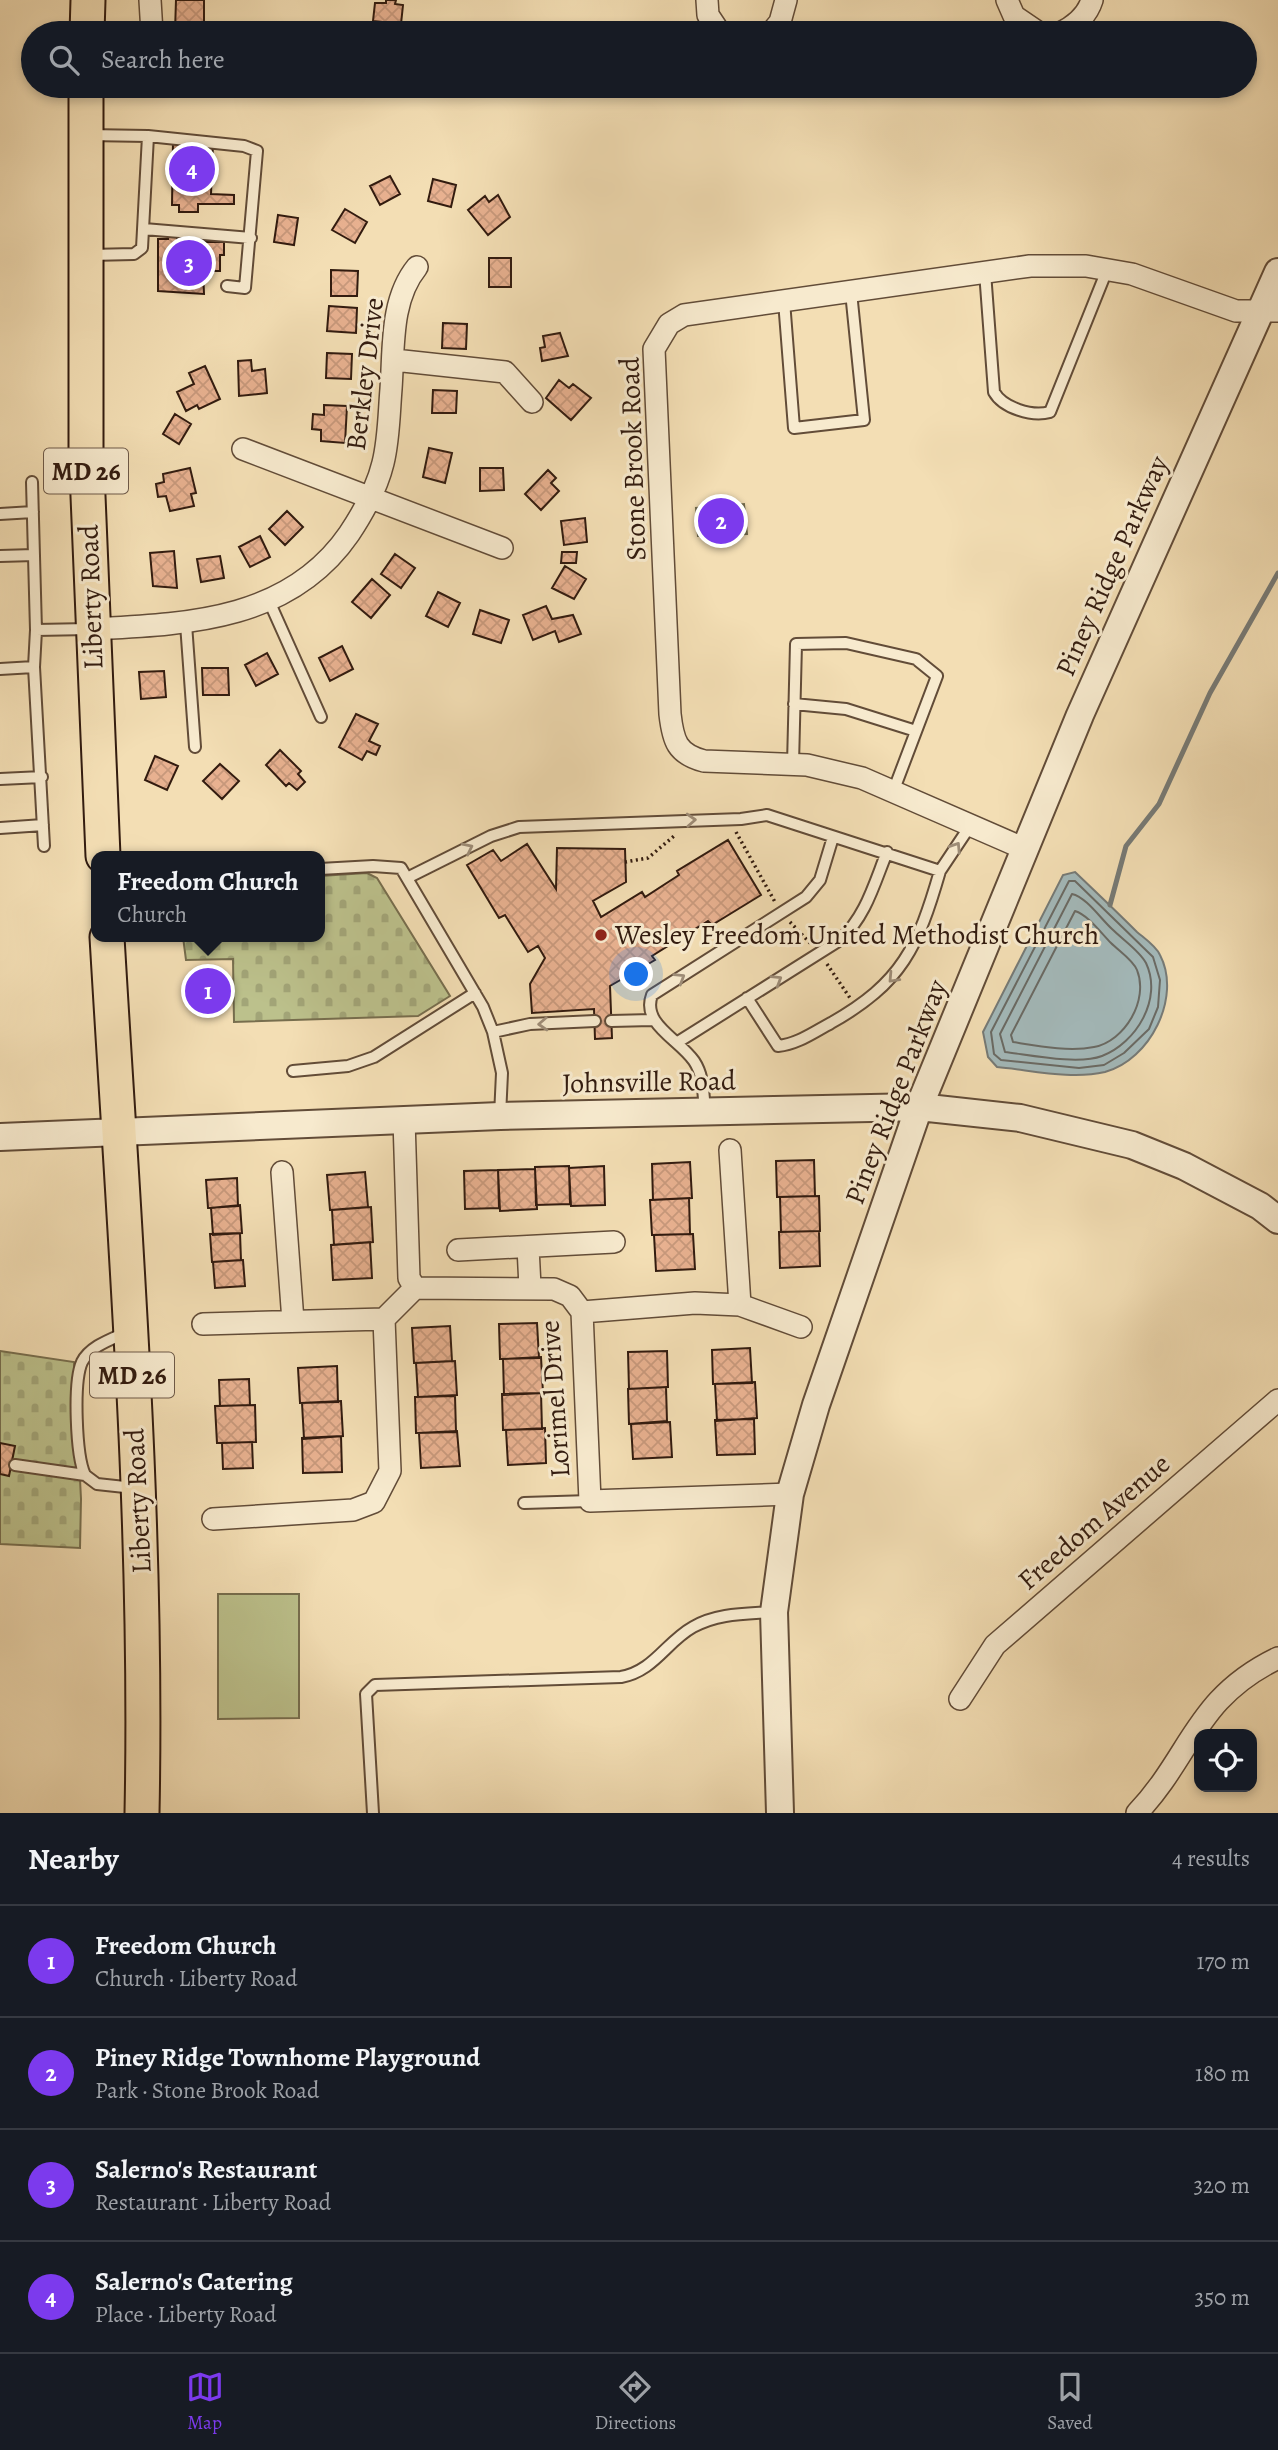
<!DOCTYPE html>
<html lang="en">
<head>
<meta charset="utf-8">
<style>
  body { margin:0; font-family:Alegreya,serif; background:#20242c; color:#f1f3f6 }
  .controls { position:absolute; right:21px; bottom:21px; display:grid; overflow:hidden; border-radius:14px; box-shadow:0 4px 10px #0003 }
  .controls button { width:63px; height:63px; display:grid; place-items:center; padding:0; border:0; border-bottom:2px solid #363941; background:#171b24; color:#f1f3f6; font:35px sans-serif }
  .you { position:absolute; left:637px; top:975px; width:24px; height:24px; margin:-18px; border:5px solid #fff; border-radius:50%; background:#1a73e8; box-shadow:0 0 0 10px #1a73e833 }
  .badge { display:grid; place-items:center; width:46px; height:46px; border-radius:50%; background:#7c3aed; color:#fff; font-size:23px; font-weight:700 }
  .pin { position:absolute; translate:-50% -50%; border:4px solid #fff; box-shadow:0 2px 7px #0006 }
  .popup { position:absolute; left:91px; top:851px; width:234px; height:91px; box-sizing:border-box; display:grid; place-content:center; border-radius:14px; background:#171b24; filter:drop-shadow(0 2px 5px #0005); font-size:23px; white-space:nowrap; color:#9ea1a6 }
  .popup b { font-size:26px; color:#f1f3f6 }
  .popup::after { content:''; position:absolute; left:50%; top:100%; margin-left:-14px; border:14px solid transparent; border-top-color:#171b24 }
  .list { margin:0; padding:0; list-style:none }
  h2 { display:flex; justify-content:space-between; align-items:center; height:91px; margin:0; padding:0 28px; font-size:30px }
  h2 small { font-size:23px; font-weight:400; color:#9ea1a6 }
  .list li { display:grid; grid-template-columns:46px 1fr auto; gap:21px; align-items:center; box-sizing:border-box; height:112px; padding:0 28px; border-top:2px solid #363941 }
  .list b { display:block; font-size:26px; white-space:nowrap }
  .list p { margin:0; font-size:23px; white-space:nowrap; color:#9ea1a6 }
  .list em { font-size:23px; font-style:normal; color:#9ea1a6 }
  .icon { flex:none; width:38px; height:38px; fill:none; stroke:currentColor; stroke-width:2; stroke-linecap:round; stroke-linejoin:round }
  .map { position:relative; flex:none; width:1278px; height:1813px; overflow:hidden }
  .search { position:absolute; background:#171b24; box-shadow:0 4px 10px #0003; left:21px; right:21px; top:21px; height:77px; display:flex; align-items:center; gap:18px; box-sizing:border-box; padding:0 24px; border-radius:38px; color:#9ea1a6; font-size:26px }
  .sheet { height:539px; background:#171b24 }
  nav { display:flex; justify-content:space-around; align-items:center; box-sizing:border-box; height:98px; border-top:2px solid #363941; background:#171b24; font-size:19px; color:#9ea1a6 }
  nav a { display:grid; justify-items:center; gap:4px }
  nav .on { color:#7c3aed }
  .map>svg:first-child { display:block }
  .grass { fill:#bcc18c; stroke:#776e4e; stroke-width:2 }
  .cemetery { fill:url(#cemetery-stones); stroke:#776e4e; stroke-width:2 }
  .park { fill:url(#park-crowns); stroke:#776e4e; stroke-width:2 }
  .water { fill:#a3b9ba; stroke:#767a76; stroke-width:2 }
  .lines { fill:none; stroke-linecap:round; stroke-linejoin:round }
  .shore { stroke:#6a6a64; stroke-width:2 }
  .stream { stroke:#767a76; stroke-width:5 }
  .building { fill:url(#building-cross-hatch); stroke:#321b0f; stroke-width:2 }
  .service-casing { stroke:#624c38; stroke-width:14 }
  .minor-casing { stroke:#624c38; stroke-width:24 }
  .tertiary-casing { stroke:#624c38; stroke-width:30 }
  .primary-casing { stroke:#321b0f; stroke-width:37 }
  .path { stroke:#321b0f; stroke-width:3.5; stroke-dasharray:2 3.5; stroke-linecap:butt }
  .service { stroke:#f7eace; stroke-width:10 }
  .minor { stroke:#f7eace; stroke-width:21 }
  .tertiary { stroke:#f7eace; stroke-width:26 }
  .primary { stroke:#f3deb4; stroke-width:33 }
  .oneway { stroke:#9e8d78 }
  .poi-dot { fill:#8f2418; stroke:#f7eace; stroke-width:2.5 }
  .labels { text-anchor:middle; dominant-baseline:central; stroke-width:6; stroke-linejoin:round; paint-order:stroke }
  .shield { fill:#f7eace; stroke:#6d5948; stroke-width:2 }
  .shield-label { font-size:26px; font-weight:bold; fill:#321b0f }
  .street-label { font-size:28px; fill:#321b0f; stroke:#f7eace }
  .poi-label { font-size:28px; fill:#321b0f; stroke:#f7eace; text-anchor:start }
</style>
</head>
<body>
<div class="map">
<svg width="1278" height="1813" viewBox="0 0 1278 1813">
  <defs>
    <pattern id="cemetery-stones" width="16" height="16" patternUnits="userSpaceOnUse" patternTransform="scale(1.75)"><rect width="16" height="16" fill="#bcc18c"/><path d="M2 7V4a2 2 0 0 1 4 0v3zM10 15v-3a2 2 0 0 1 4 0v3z" fill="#a2a578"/></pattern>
    <pattern id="park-crowns" width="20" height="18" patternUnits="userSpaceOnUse" patternTransform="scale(1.75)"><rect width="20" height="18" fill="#bcc18c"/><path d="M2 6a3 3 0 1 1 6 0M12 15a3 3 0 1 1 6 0" fill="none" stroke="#a2a578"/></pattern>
    <pattern id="building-cross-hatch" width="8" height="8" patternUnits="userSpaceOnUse" patternTransform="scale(1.75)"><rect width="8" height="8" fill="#e8b190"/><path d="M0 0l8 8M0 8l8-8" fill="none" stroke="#c7987b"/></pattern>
  </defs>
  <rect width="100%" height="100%" fill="#f3deb4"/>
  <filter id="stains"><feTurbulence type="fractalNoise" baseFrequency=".00286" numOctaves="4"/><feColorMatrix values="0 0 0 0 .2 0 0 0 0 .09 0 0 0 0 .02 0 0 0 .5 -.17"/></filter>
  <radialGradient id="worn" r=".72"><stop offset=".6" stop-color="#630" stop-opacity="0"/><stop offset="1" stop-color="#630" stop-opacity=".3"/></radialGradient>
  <path class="grass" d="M218 1594H299V1718L218 1719Z"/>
  <path class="cemetery" d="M367 873 377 878 450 996 418 1016 234 1022 233 959 186 960 183 937H320V876Z
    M0 1351 74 1362 81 1499 80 1548 0 1544Z"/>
  <path class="park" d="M744 504 747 534 698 536 696 508Z"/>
  <path class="water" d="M1075 872C1096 892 1117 912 1137 932 1144 938 1156 946 1160 955 1182 997 1150 1060 1105 1072 1071 1080 1031 1070 997 1067L988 1057 983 1032 1063 875Z"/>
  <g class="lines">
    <path class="shore" d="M1069 881H1075L1153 957 1160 980 1158 1007 1149 1029 1124 1053 1104 1065 1079 1068 1001 1060 994 1054 991 1032Z
      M1072 894C1086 897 1101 919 1112 929 1122 939 1140 951 1146 963 1163 999 1136 1043 1102 1056 1078 1065 1030 1055 1005 1052L1000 1034Z
      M1075 911C1088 915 1101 933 1111 943 1119 951 1133 960 1137 970 1149 1000 1125 1041 1094 1047 1069 1052 1038 1046 1013 1042L1011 1035Z"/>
    <path class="stream" d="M1110 905 1126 846 1159 804 1210 693 1278 573"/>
  </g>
  <path class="building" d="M176 0H204V31H175Z
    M386 0H396L395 4 403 5 401 24 373 21 375 3H386Z
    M175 86H200V93H175Z
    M173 142 213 143 211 194 234 195V204H198V212H179V205H172Z
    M390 176 400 194 380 205 370 186Z
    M433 179 456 185 451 207 428 201Z
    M498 195 510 217 488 235 468 210 485 196 489 202Z
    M345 209 367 222 355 243 332 230Z
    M278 215 298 218 294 245 274 242Z
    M168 235H177V242H224V255H220V271H203L204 294 158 291V239H168Z
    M489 258H511V287H489Z
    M331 270 358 271 357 296H331Z
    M329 306 357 308 356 333 327 331Z
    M443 323 467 324 466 349 442 348Z
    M560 333 568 356 542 361 540 348 545 347 543 336Z
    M327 353 352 354 351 379 326 378Z
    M251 360 252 371 265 369 267 393 239 396 238 361Z
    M205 366 220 399 199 409 197 405 186 411 177 392 194 384 189 373Z
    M559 380 569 388 573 384 591 398 571 420 546 398Z
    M433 390 457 391 456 413H432Z
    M324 405 347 406 345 443 321 441V430L312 429 313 414 324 415Z
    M175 414 191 424 179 444 163 434Z
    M429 448 452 453 445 483 423 477Z
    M190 468 196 493 191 494 194 506 170 511 166 496 158 497 156 484 164 482 163 474Z
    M480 468H503L504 490 480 491Z
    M548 470 556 478 551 483 559 491 541 510 525 494Z
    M287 511 303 527 285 545 269 529Z
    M585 518 587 542 564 545 561 521Z
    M260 536 270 557 250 567 239 547Z
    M174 551 177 588 153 586 150 553Z
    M562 552H577L576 563H561Z
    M395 554 415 568 401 588 381 574Z
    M220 556 224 578 201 582 197 559Z
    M565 566 586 579 574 599 552 588Z
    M372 579 390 595 371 618 352 602Z
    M438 592 460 603 448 627 426 616Z
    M546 606 552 619 573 615 581 634 559 642 555 631 533 640 523 615Z
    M480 610 509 620 501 643 473 634Z
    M342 646 353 669 330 681 319 658Z
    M267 653 278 674 256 686 245 665Z
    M202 668H228L229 695H203Z
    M164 671 166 697 141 699 139 672Z
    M356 714 378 724 369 741 380 746 376 755 367 751 362 760 339 747Z
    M280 750 301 771 298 774 305 782 297 790 289 783 286 786 266 765Z
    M155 756 178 766 167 790 145 780Z
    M220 764 239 781 222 799 203 781Z
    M728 840 761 895 712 925 708 921 652 956 655 960 610 986 612 1038 595 1039 594 1009 532 1013 530 984 545 958 538 946 528 952 505 915 499 918 467 865 493 850 501 861 527 844 556 889 557 848 625 849 626 882 593 901 601 917 642 892 645 897 679 875 677 871Z
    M814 1160 815 1196 777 1197 776 1161Z
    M690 1162 692 1198 653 1200 652 1164Z
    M569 1166 570 1204 536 1205 535 1167Z
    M604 1166 605 1205 571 1206 569 1168Z
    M535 1169 537 1209 500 1211 498 1170Z
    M498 1170 499 1208 465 1209 464 1171Z
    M365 1172 368 1207 330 1210 327 1175Z
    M237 1178 238 1206 208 1208 206 1180Z
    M819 1196 820 1231 781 1232 780 1197Z
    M689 1198 690 1234 652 1235 650 1200Z
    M240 1205 242 1233 213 1235 211 1208Z
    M371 1207 373 1242 334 1245 332 1210Z
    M819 1231 820 1266 780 1268 779 1232Z
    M240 1233 241 1260 212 1262 210 1234Z
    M693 1234 695 1269 656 1271 654 1235Z
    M370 1242 372 1278 333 1280 331 1245Z
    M243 1260 245 1286 215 1288 213 1262Z
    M537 1323 539 1358 500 1359 499 1324Z
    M450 1326 452 1361 414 1363 412 1328Z
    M750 1348 752 1383 713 1384 712 1350Z
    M667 1351 668 1387 629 1389 628 1352Z
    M541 1357 543 1393 504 1395 503 1359Z
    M455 1361 457 1395 418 1397 416 1363Z
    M337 1366 338 1402 300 1403 298 1368Z
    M249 1379 250 1405 220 1406 219 1380Z
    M755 1382 757 1418 717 1421 715 1384Z
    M666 1387 667 1421 629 1424 628 1389Z
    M541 1393 542 1429 503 1430 502 1394Z
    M455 1396 456 1432 416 1433 415 1397Z
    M341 1401 343 1436 304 1439 302 1403Z
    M255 1405 256 1442 217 1443 215 1406Z
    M754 1419 755 1454 717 1455 715 1420Z
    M670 1422 672 1457 633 1459 631 1424Z
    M545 1428 546 1463 508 1465 506 1430Z
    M457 1431 460 1466 421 1468 419 1433Z
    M341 1436 342 1472 303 1473 302 1438Z
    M252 1442 253 1468 223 1469 222 1443Z
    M0 1443 15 1446 9 1476 0 1474Z"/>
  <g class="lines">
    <g class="service-casing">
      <path id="service" d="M88 135 148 136 244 146 257 151 245 288 227 286
        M144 229 251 238
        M90 255 134 254 142 248 148 136
        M985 272 994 392C1003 408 1032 417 1050 412L1107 270
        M784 301 794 428 864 420 851 292
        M32 482 36 630 34 667 44 846
        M0 514 33 512
        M0 556 34 555
        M269 601 321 717
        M186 624 195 747
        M36 630 89 629
        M0 669 34 667
        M794 704 846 709 916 731
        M793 764 796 644 846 643 916 659 937 676 893 792
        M0 779 42 777
        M0 828 43 825
        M320 869 373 866 401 868 483 1007 493 1032 502 1073 500 1116
        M407 878 491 836 519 827 741 819 767 815 940 871 970 826
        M747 998 778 1046C798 1044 814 1032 831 1023 902 983 918 947 940 871
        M611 1021 652 1020
        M493 1032 530 1024 595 1021
        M678 1042 840 940C866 916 874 884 887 852
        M293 1071 348 1066 374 1057 475 993
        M705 1110C703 1093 704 1076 694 1061 679 1039 641 1024 652 995L806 897 820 880 833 837
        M15 1465 85 1475 97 1484 134 1488
        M85 1475C76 1456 73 1382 82 1362 90 1346 112 1339 127 1332
        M524 1503 590 1501
        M373 1813 366 1694 375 1685 621 1677C654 1671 666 1642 693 1627 718 1613 745 1614 773 1612"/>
    </g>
    <g class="minor-casing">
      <path id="minor" d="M150 0 152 33
        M707 0 708 15 720 33
        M1007 0 1014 16 1039 33
        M771 33 780 22 786 0
        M1060 33C1075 26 1087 16 1092 0
        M394 360 505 372 532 402
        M243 449 502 548
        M92 629C187 624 289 621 349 534 363 513 377 488 383 463 389 439 389 413 391 389 394 348 390 300 417 267
        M1025 849 862 778 807 765 704 761C677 754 673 741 670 714L654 349 669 324 684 315 1030 266H1086L1132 274 1236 311H1278
        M404 1120 409 1278 415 1288 554 1289 570 1296 582 1312 590 1501 790 1494
        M730 1150 740 1305
        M282 1172 293 1321
        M528 1247 530 1287
        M458 1250 614 1242
        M582 1312 695 1303 740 1305 801 1327
        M203 1324 384 1319 415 1288
        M213 1519 353 1510 374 1502 390 1471 384 1319
        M960 1699 995 1645 1278 1400
        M1137 1813C1192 1755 1195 1698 1278 1658"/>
    </g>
    <g class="tertiary-casing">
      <path id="tertiary" d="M0 1137 500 1116 919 1107 1020 1118 1132 1145 1184 1166 1260 1206 1278 1220
        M780 1813 774 1612 790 1494 816 1405 919 1107 1080 715 1278 272"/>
    </g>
    <g class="primary-casing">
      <path id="primary" d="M87 33 88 0
        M86 86V448L103 856
        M107 937C124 1228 148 1521 142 1813"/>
    </g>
    <path class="path" d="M736 832 775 902
      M625 862 648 858 674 836
      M790 922 811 944
      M827 964 850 998"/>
    <use href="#service" class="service"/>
    <use href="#minor" class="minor"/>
    <use href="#tertiary" class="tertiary"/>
    <use href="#primary" class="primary"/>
  </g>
  <defs><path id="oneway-chevron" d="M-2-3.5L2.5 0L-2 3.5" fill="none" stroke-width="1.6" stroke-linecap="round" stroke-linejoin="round" transform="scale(1.75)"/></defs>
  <g class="oneway">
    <use href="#oneway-chevron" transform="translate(691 820) rotate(-3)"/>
    <use href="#oneway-chevron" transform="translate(956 847) rotate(-57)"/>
    <use href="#oneway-chevron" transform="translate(468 848) rotate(-26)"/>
    <use href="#oneway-chevron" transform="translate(680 978) rotate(-32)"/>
    <use href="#oneway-chevron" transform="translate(893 978) rotate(133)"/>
    <use href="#oneway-chevron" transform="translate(777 980) rotate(-32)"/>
    <use href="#oneway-chevron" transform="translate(543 1024) rotate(177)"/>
  </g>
  <circle class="poi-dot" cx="601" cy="935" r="7"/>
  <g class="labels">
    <g class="shield">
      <rect x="44" y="448.5" width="84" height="45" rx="5"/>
      <rect x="90" y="1352.5" width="84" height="45" rx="5"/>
    </g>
    <g class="shield-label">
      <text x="86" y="471">MD 26</text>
      <text x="132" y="1375">MD 26</text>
    </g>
    <g class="street-label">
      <text transform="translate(365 374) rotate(-83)">Berkley Drive</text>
      <text transform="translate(633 459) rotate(-92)">Stone Brook Road</text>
      <text transform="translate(1112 566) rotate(-66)">Piney Ridge Parkway</text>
      <text transform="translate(91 597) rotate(-92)">Liberty Road</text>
      <text transform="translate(649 1082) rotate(-1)">Johnsville Road</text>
      <text transform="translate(896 1092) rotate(-69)">Piney Ridge Parkway</text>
      <text transform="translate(555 1399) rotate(-94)">Lorimel Drive</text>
      <text transform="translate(138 1501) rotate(-93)">Liberty Road</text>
      <text transform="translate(1094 1522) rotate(-41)">Freedom Avenue</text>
    </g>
    <g class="poi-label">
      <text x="615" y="935">Wesley Freedom United Methodist Church</text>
    </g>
  </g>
  <rect width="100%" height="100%" filter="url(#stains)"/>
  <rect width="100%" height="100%" fill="url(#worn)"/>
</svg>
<div class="controls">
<button><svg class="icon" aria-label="locate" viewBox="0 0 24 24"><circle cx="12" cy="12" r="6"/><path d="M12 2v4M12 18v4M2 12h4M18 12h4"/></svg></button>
</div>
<div class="you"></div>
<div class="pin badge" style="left:208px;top:991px">1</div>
<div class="popup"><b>Freedom Church</b>Church</div>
<div class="pin badge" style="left:721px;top:521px">2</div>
<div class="pin badge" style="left:189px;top:263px">3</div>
<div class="pin badge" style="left:192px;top:169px">4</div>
<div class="search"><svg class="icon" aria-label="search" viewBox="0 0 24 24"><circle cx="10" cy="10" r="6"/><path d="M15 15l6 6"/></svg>Search here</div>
</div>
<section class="sheet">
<h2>Nearby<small>4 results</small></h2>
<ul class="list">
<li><span class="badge">1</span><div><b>Freedom Church</b><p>Church · Liberty Road</p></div><em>170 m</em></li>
<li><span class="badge">2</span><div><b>Piney Ridge Townhome Playground</b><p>Park · Stone Brook Road</p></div><em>180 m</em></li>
<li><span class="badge">3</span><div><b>Salerno's Restaurant</b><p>Restaurant · Liberty Road</p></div><em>320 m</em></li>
<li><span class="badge">4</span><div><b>Salerno's Catering</b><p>Place · Liberty Road</p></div><em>350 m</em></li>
</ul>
</section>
<nav>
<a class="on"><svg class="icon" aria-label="map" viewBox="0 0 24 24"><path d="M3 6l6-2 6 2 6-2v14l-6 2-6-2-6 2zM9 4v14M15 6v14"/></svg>Map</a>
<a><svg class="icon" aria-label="directions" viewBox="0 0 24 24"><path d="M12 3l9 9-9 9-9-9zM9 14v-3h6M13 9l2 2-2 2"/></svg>Directions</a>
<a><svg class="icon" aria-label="saved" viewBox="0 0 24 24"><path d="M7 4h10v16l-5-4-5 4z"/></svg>Saved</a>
</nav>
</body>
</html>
